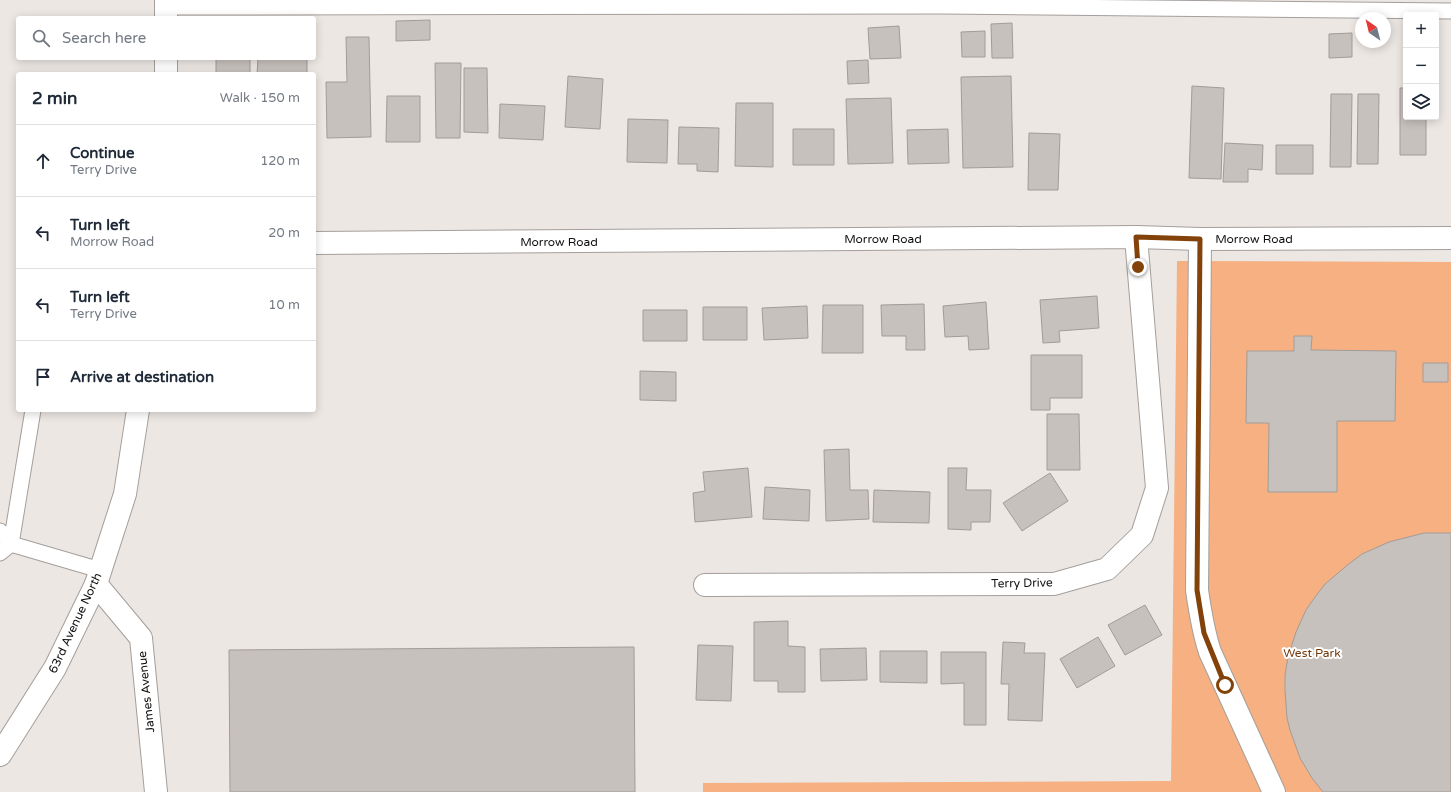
<!DOCTYPE html>
<html lang="en">
<head>
<meta charset="utf-8">
<style>
  body { margin:0; font-family:"Varela Round",sans-serif; background:#f6f6f7; color:#1f2937 }
  .controls { position:absolute; right:12px; top:12px; display:grid; overflow:hidden; border-radius:4px; box-shadow:0 2px 10px #0003 }
  .controls button { width:36px; height:36px; display:grid; place-items:center; padding:0; border:0; border-bottom:1px solid #e0e1e3; background:#fff; color:#1f2937; font:20px sans-serif }
  .compass { position:absolute; left:1355px; top:12px; width:36px; height:36px; border-radius:50%; background:#fff; box-shadow:0 2px 10px #0003; rotate:325deg }
  .stop { position:absolute; width:12px; height:12px; margin:-9px; border:3px solid #824209; border-radius:50%; background:#fff }
  .stop.end { background:#824209; border-color:#fff; box-shadow:0 1px 4px #0008 }
  .list { margin:0; padding:0; list-style:none }
  h2 { display:flex; justify-content:space-between; align-items:center; height:52px; margin:0; padding:0 16px; font-size:17px }
  h2 small { font-size:13px; font-weight:400; color:#747a83 }
  .list li { display:grid; grid-template-columns:26px 1fr auto; gap:12px; align-items:center; box-sizing:border-box; height:72px; padding:0 16px; border-top:1px solid #e0e1e3 }
  .list b { display:block; font-size:15px; white-space:nowrap }
  .list p { margin:0; font-size:13px; white-space:nowrap; color:#747a83 }
  .list em { font-size:13px; font-style:normal; color:#747a83 }
  .icon { flex:none; width:22px; height:22px; fill:none; stroke:currentColor; stroke-width:2; stroke-linecap:round; stroke-linejoin:round }
  .map { position:relative; flex:none; width:1451px; height:792px; overflow:hidden }
  .search { position:absolute; background:#fff; box-shadow:0 2px 10px #0003; left:16px; top:16px; width:300px; height:44px; display:flex; align-items:center; gap:10px; box-sizing:border-box; padding:0 14px; border-radius:4px; color:#747a83; font-size:15px }
  .panel { position:absolute; background:#fff; box-shadow:0 2px 10px #0003; left:16px; top:72px; width:300px; height:340px; border-radius:4px }
  .map>svg:first-child { display:block }
  .green { fill:#f6b081 }
  .building { fill:#c7c1be; stroke:#a29c99 }
  .lines { fill:none; stroke-linecap:round; stroke-linejoin:round }
  .lane-casing { stroke:#a49f9c; stroke-width:17 }
  .street-casing { stroke:#a49f9c; stroke-width:24 }
  .secondary-casing { stroke:#a49f9c; stroke-width:24 }
  .lane { stroke:#fff; stroke-width:15 }
  .street { stroke:#fff; stroke-width:22 }
  .secondary { stroke:#fff; stroke-width:22 }
  .route { stroke:#824209; stroke-width:5 }
  .labels { text-anchor:middle; dominant-baseline:central; stroke-width:4; stroke-linejoin:round; paint-order:stroke }
  .street-label { font-size:12px; fill:#12100f; stroke:#fff }
  .park-label { font-size:12px; fill:#713a0e; stroke:#fff }
</style>
</head>
<body>
<div class="map">
<svg width="1451" height="792" viewBox="0 0 1451 792">
  <rect width="100%" height="100%" fill="#ece7e3"/>
  <path class="green" d="M1177 261 1451 262V792H703V783L1171 781Z"/>
  <path class="building" d="M430 20V40L396 41V21Z
    M1012 23 1013 58H992L991 24Z
    M899 26 901 58 870 59 868 28Z
    M985 31V57H962L961 32Z
    M1352 33V57L1329 58V34Z
    M346 37H369L371 137 327 138 326 82H347Z
    M216 58H250V74H216Z
    M258 58H307V74H257Z
    M868 60 869 83 848 84 847 61Z
    M435 63H461L460 138H436Z
    M464 68H487L488 133 464 132Z
    M568 76 603 79 600 129 565 127Z
    M1011 76 1013 167 963 168 961 77Z
    M1192 86 1224 88 1221 179 1189 178Z
    M1400 88H1406V117H1426V155H1400Z
    M1331 94H1352L1351 167H1330Z
    M1358 94H1379L1378 164H1357Z
    M387 96H420V142H386Z
    M891 98 893 163 848 164 846 99Z
    M736 103H773V167L735 166Z
    M500 104 545 106 543 140 499 138Z
    M628 119 668 120 667 163 627 162Z
    M679 127 719 128 718 172 697 171V164H678Z
    M793 129H834V165H793Z
    M948 129 949 163 908 164 907 130Z
    M1029 133 1060 134 1058 190H1028Z
    M1225 143 1263 145 1262 170 1248 169V182H1223Z
    M1276 145H1313V174H1276Z
    M1097 296 1099 328 1059 331 1060 342 1043 343 1040 300Z
    M986 302 989 349 969 350 968 336 945 337 943 306Z
    M924 304 925 350H906V336H882L881 305Z
    M823 305H863V353H822Z
    M807 306 808 338 764 340 762 308Z
    M703 307H747V340H703Z
    M643 310H687V341H643Z
    M1294 336H1312L1311 350 1396 351 1395 421H1337V492H1268L1269 423H1246L1247 351H1294Z
    M1031 355H1082V398H1050V410H1031Z
    M1423 363H1448V382H1423Z
    M640 371 676 372V401L640 400Z
    M1047 414H1079L1080 470H1047Z
    M849 449 850 490H868L869 519 826 521 824 450Z
    M748 468 752 517 695 522 693 493 705 491 703 472Z
    M948 468H967L966 490H991L990 522H971V530L948 529Z
    M1050 473 1068 501 1022 531 1003 503Z
    M765 487 810 490 809 521 763 519Z
    M874 490 930 492 929 523 873 522Z
    M1424 533H1451V792H1323L1312 778 1300 758 1290 730 1287 718 1285 690V675L1288 657 1296 632 1306 610 1315 597 1325 584 1350 563 1362 554 1389 542Z
    M1145 605 1162 635 1125 655 1108 625Z
    M788 621V646L805 647V692H778V681H754V622Z
    M1098 637 1115 666 1077 688 1060 659Z
    M1003 642 1025 643 1024 653H1045L1042 721 1008 720 1009 684H1001Z
    M698 645 733 646 731 701 696 700Z
    M634 647 635 792H230L229 650Z
    M866 648 867 680 821 681 820 649Z
    M880 651H927V683L880 682Z
    M941 652H986V725H964V683L941 684Z"/>
  <g class="lines">
    <g class="lane-casing">
      <path id="lane" d="M166 7 943 6 1451 11
        M0 531 11 544 100 570
        M0 553 11 544 33 410"/>
    </g>
    <g class="street-casing">
      <path id="street" d="M1200 239 1197 590C1200 611 1203 631 1210 652L1274 792
        M96 584 141 638 156 792
        M705 585 1054 584 1107 569 1142 535 1157 488 1136 237"/>
    </g>
    <g class="secondary-casing">
      <path id="secondary" d="M166 18V0
        M166 74V58
        M314 243 1136 237 1200 239 1451 238
        M0 755 55 668 96 584 125 494 138 410"/>
    </g>
    <use href="#lane" class="lane"/>
    <use href="#street" class="street"/>
    <use href="#secondary" class="secondary"/>
  </g>
  <g class="lines">
    <path class="route" d="M1138 267 1136 237 1200 239 1197 590 1204 633 1225 685"/>
  </g>
  <g class="labels">
    <g class="street-label">
      <text x="883" y="239">Morrow Road</text>
      <text x="1254" y="239">Morrow Road</text>
      <text x="559" y="242">Morrow Road</text>
      <text transform="translate(1022 583) rotate(-1)">Terry Drive</text>
      <text transform="translate(75 623) rotate(-65)">63rd Avenue North</text>
      <text transform="translate(146 692) rotate(-96)">James Avenue</text>
    </g>
    <g class="park-label">
      <text x="1312" y="653">West Park</text>
    </g>
  </g>
</svg>
<div class="controls">
<button>+</button>
<button>−</button>
<button><svg class="icon" aria-label="layers" viewBox="0 0 24 24"><path d="M12 4l9 5-9 5-9-5zM3 14l9 5 9-5"/></svg></button>
</div>
<svg class="compass" viewBox="-18 -18 36 36"><path d="M0-13l5 13h-10z" fill="#e53935"/><path d="M0 13l5-13h-10z" fill="#747a83"/></svg>
<div class="stop" style="left:1225px;top:685px"></div>
<div class="stop end" style="left:1138px;top:267px"></div>
<div class="search"><svg class="icon" aria-label="search" viewBox="0 0 24 24"><circle cx="10" cy="10" r="6"/><path d="M15 15l6 6"/></svg>Search here</div>
<section class="panel">
<h2>2 min<small>Walk · 150 m</small></h2>
<ul class="list">
<li><svg class="icon" aria-label="ahead" viewBox="0 0 24 24"><path d="M12 20V5M6 11l6-6 6 6"/></svg><div><b>Continue</b><p>Terry Drive</p></div><em>120 m</em></li>
<li><svg class="icon" aria-label="left" viewBox="0 0 24 24"><path d="M17 20v-9H6M10 6l-5 5 5 5"/></svg><div><b>Turn left</b><p>Morrow Road</p></div><em>20 m</em></li>
<li><svg class="icon" aria-label="left" viewBox="0 0 24 24"><path d="M17 20v-9H6M10 6l-5 5 5 5"/></svg><div><b>Turn left</b><p>Terry Drive</p></div><em>10 m</em></li>
<li><svg class="icon" aria-label="arrive" viewBox="0 0 24 24"><path d="M6 21V4h12l-3 4 3 4H6"/></svg><div><b>Arrive at destination</b></div></li>
</ul>
</section>
</div>
</body>
</html>
